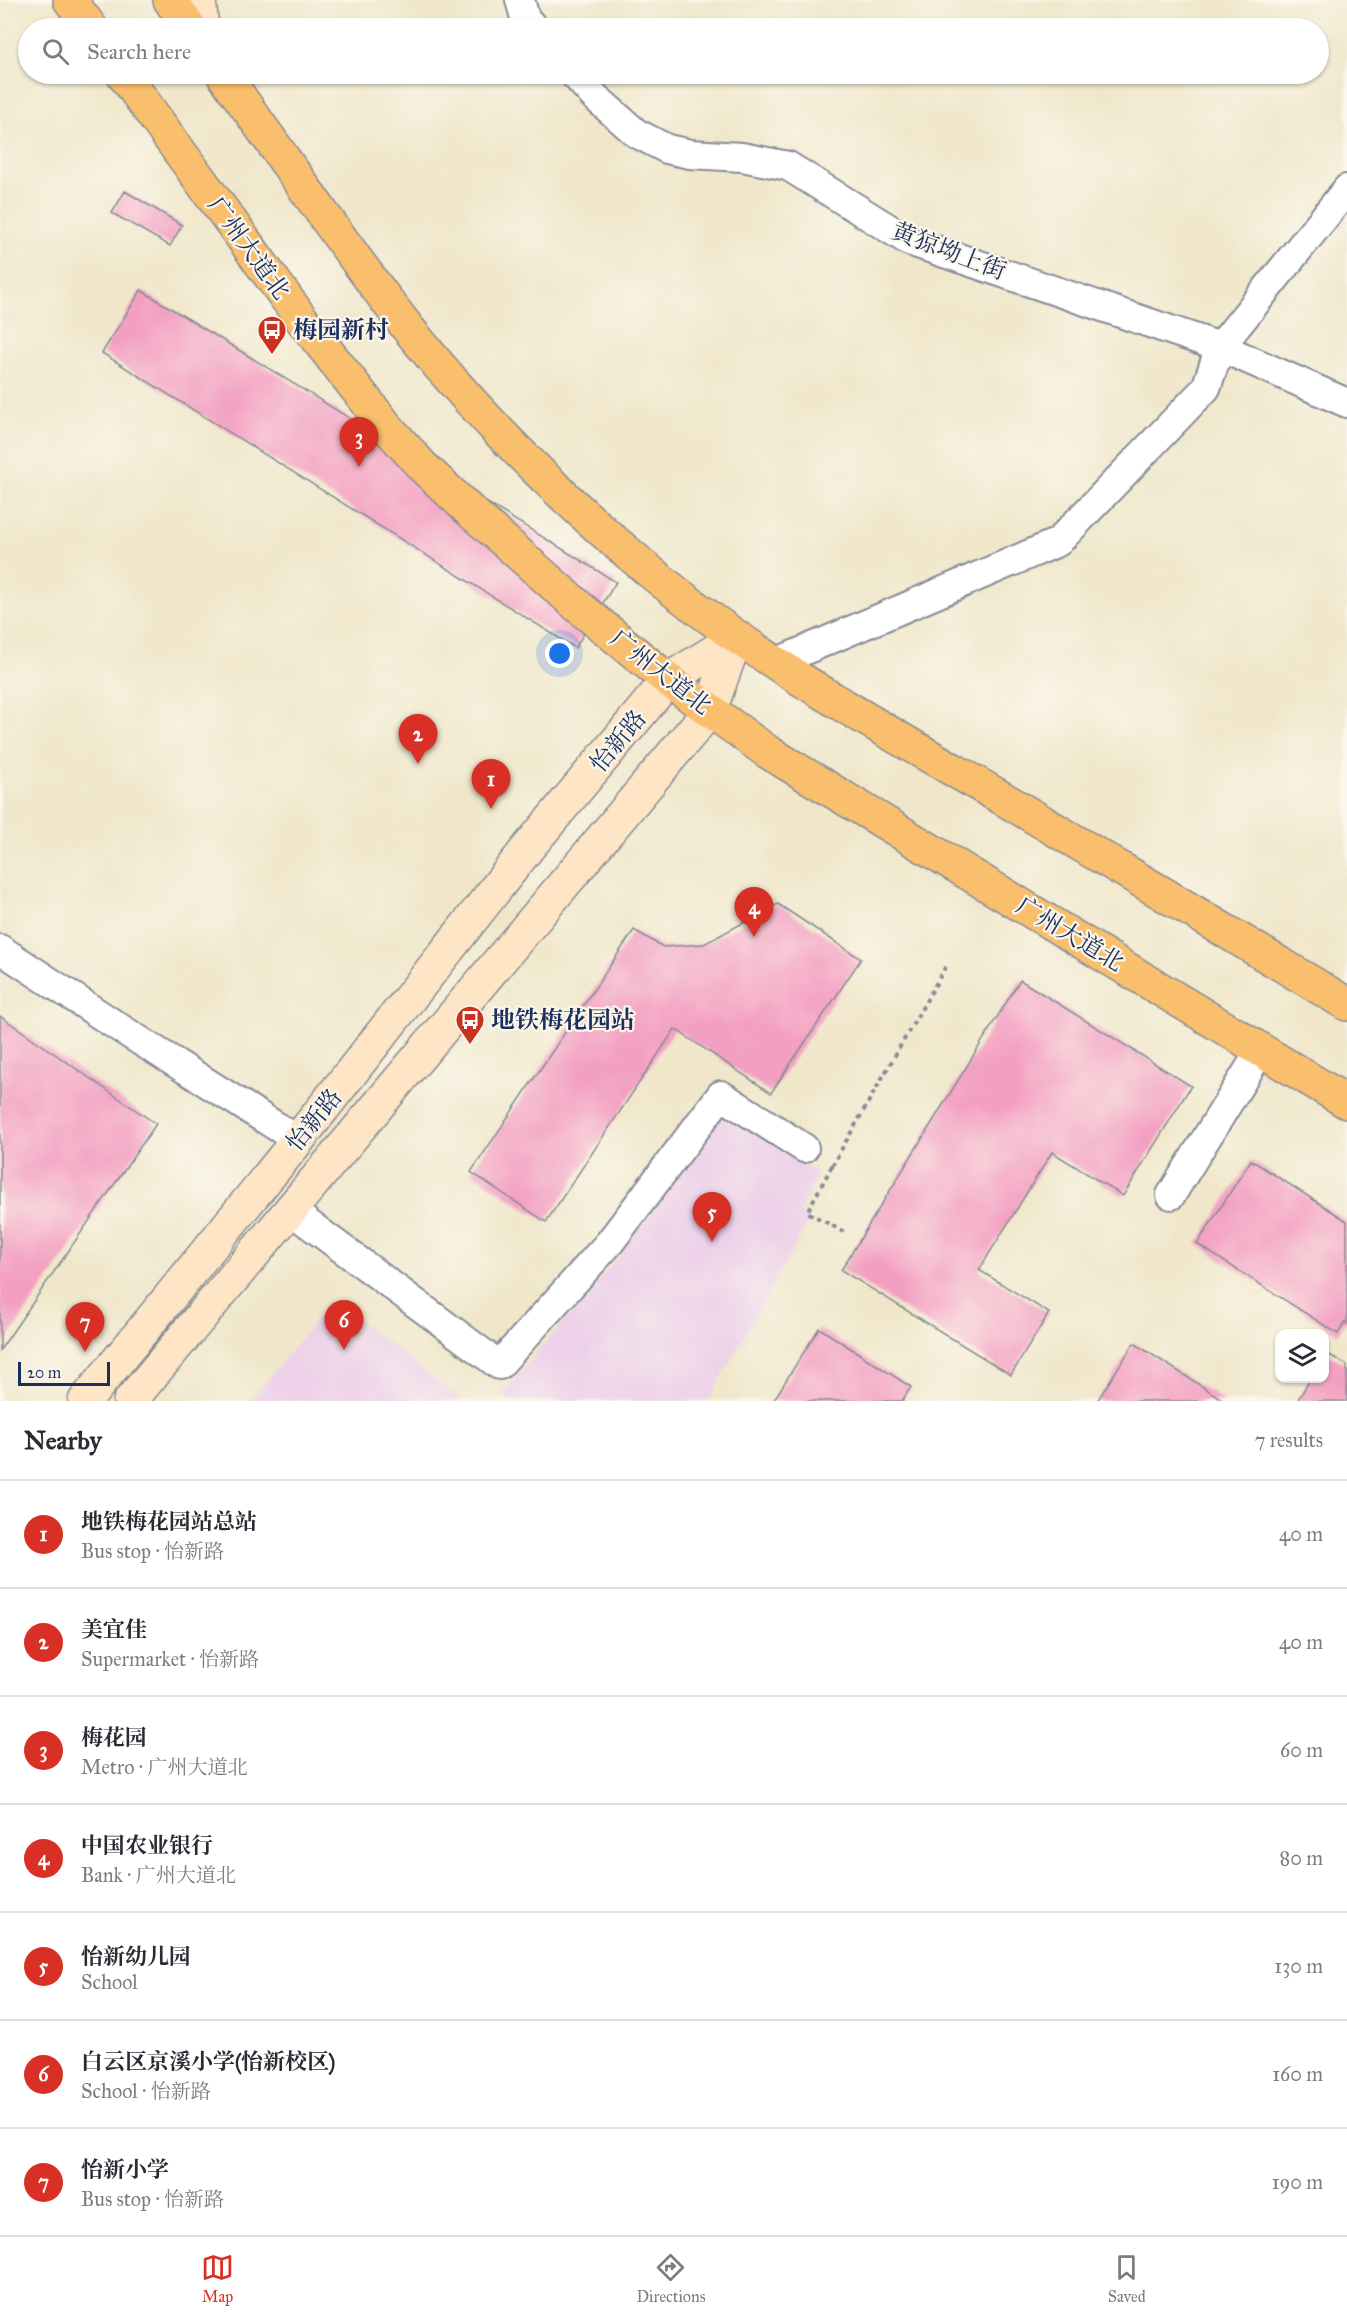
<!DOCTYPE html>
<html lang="en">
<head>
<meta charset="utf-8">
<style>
  body { margin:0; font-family:"IM FELL Great Primer","Noto Serif SC",serif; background:#f2f2f3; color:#2b2b33 }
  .controls { position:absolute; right:18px; bottom:18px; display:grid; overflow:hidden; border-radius:12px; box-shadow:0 2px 4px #0004 }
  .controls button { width:54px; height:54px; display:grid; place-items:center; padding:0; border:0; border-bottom:2px solid #e1e1e2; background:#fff; color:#2b2b33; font:30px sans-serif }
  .scale { position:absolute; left:18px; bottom:15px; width:92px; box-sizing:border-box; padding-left:6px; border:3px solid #1b2f5e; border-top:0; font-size:16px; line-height:21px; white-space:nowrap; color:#1b2f5e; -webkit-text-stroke:4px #fbf7ec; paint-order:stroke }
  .you { position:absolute; left:560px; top:654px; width:21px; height:21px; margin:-15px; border:4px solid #fff; border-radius:50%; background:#1a73e8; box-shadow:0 0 0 9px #1a73e833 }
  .badge { display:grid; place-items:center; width:39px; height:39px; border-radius:50%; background:#d93025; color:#fff; font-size:20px; font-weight:700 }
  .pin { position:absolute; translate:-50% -50px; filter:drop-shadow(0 2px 3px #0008) }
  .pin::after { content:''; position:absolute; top:32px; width:21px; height:18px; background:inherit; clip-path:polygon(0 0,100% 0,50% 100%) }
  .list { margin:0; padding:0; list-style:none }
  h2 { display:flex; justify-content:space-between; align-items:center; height:78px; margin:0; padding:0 24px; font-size:26px }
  h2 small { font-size:20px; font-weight:400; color:#7c7c81 }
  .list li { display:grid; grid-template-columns:39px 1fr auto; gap:18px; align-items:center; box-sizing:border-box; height:108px; padding:0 24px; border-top:2px solid #e1e1e2 }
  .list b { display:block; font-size:22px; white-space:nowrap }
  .list p { margin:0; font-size:20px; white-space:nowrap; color:#7c7c81 }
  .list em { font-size:20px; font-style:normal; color:#7c7c81 }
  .icon { flex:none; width:33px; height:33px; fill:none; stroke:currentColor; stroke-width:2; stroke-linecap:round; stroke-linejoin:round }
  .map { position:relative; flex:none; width:1347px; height:1401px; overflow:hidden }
  .search { position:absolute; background:#fff; box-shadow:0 2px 4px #0004; left:18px; right:18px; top:18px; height:66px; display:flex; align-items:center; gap:15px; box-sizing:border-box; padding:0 21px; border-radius:33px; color:#7c7c81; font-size:22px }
  .sheet { height:834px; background:#fff }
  nav { display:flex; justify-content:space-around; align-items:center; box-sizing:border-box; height:84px; border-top:2px solid #e1e1e2; background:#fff; font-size:16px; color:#7c7c81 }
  nav a { display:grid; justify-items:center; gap:3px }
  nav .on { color:#d93025 }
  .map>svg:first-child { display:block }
  .built { fill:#edd1e9 }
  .building { fill:#f39fc1 }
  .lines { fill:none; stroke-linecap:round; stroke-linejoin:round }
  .street-casing { stroke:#868b94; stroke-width:32 }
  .secondary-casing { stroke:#868b94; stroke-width:36 }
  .highway-casing { stroke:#868b94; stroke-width:36 }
  .path { stroke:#868b94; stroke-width:4; stroke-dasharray:4.5 4.5; stroke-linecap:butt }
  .street { stroke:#fff; stroke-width:28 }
  .secondary { stroke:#fde5c5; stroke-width:33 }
  .highway { stroke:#f9bf6d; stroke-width:33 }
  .labels { text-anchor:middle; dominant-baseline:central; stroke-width:4.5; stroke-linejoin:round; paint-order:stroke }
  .street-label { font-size:24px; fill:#1b2f5e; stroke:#fbf7ec }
  .poi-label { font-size:24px; font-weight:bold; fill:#1b2f5e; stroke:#fbf7ec; text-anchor:start }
</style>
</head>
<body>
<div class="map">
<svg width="1347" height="1401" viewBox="0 0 1347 1401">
  <rect width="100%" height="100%" fill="#fbf7ec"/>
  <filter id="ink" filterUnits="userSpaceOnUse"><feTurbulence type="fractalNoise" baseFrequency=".0167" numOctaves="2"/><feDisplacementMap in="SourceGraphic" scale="12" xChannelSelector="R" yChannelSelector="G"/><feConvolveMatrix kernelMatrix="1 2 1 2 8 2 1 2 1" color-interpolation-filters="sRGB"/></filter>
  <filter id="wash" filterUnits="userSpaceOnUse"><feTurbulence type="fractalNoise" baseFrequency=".008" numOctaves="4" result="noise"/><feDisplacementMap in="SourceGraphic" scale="24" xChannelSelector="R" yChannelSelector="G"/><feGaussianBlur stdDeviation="1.35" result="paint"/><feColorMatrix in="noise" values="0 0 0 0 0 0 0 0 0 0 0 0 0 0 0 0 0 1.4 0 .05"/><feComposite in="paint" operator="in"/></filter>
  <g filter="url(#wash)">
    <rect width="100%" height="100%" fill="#f0e7cb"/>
    <path class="built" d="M724 1110 818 1174 798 1212 810 1219 708 1401H512L502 1394 610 1266Z
      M332 1300 463 1401H250Z"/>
    <g id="blocks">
      <path class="building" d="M125 191 182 225 170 246 112 213Z
        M141 290 616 582 575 648 102 353Z
        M778 904 861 959 771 1093 675 1029 546 1222 471 1172 634 930 663 947 704 944Z
        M1020 980 1191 1086 1123 1196 1052 1152 979 1270 1049 1313 1011 1375 841 1270Z
        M0 1016 156 1124 0 1350Z
        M1251 1160 1347 1221V1324L1345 1322 1338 1334 1197 1244Z
        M819 1328 911 1387 902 1401H773Z
        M1134 1343 1225 1401H1097Z
        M1326 1353 1347 1365V1401H1297L1311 1378H1324V1356Z"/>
    </g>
  </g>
  <g filter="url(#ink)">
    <use href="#blocks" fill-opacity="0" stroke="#868b94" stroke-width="1.5"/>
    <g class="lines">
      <g class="street-casing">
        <path id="street" d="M520 0 525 18 534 28
          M574 74 594 96 636 133 667 149 690 154 742 157 788 166 909 241 1220 347 1347 403
          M775 663 1058 542 1206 388 1220 347 1347 189
          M0 949 123 1030 298 1140
          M1171 1195 1261 1050
          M290 1210 499 1365 610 1242 721 1095 804 1148"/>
      </g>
      <g class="secondary-casing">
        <path id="secondary" d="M199 0 202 28
          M85 1401 298 1140 527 849 668 680 736 638
          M130 1401 710 710 736 638"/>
      </g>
      <g class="highway-casing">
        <path id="highway" d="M70 0 91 28
          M170 0 190 28
          M123 74 303 321 386 426 423 467 469 510 579 607 668 680 768 752 1347 1102
          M223 74C286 160 345 249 411 332 479 416 558 495 641 564 751 657 878 726 1002 798 1118 866 1232 935 1347 1004"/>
      </g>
      <path class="path" d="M832 1166 946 966
        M832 1166 807 1212 846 1233"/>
      <use href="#street" class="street"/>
      <use href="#secondary" class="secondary"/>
      <use href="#highway" class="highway"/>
    </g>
  </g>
  <defs>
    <g id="bus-pin" transform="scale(1.5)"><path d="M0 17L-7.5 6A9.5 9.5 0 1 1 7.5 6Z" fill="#c8321e" stroke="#fbf7ec"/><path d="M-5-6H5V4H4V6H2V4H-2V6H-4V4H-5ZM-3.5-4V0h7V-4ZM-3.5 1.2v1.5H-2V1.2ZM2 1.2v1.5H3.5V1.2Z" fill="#fff"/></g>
  </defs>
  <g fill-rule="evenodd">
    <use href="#bus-pin" x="272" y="330"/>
    <use href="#bus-pin" x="470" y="1020"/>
  </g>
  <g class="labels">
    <g class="street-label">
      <text transform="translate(249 248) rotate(54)">广州大道北</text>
      <text transform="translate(949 251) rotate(21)">黄猄坳上街</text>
      <text transform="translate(661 672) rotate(38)">广州大道北</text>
      <text transform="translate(618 741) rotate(-50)">怡新路</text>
      <text transform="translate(1070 934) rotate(31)">广州大道北</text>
      <text transform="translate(314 1120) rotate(-51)">怡新路</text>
    </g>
    <g class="poi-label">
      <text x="293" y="330">梅园新村</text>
      <text x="491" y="1020">地铁梅花园站</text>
    </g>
  </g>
</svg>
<div class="controls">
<button><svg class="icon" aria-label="layers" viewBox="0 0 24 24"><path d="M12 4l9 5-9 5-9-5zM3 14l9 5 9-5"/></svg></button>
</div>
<div class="scale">20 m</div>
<div class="you"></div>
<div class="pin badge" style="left:491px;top:809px">1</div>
<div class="pin badge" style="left:418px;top:764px">2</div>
<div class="pin badge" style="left:359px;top:467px">3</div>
<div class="pin badge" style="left:754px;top:937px">4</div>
<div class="pin badge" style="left:712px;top:1242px">5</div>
<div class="pin badge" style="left:344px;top:1350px">6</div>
<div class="pin badge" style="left:85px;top:1352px">7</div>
<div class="search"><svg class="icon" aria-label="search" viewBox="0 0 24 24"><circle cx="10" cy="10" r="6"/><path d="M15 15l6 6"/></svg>Search here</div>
</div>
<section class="sheet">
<h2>Nearby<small>7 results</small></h2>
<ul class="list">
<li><span class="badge">1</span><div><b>地铁梅花园站总站</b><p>Bus stop · 怡新路</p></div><em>40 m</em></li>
<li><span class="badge">2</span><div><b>美宜佳</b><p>Supermarket · 怡新路</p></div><em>40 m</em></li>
<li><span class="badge">3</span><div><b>梅花园</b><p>Metro · 广州大道北</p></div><em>60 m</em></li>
<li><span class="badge">4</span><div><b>中国农业银行</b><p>Bank · 广州大道北</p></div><em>80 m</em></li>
<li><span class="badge">5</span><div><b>怡新幼儿园</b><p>School</p></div><em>130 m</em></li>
<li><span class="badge">6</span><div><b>白云区京溪小学(怡新校区)</b><p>School · 怡新路</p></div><em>160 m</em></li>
<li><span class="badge">7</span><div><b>怡新小学</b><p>Bus stop · 怡新路</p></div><em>190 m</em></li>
</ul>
</section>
<nav>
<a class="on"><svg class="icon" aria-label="map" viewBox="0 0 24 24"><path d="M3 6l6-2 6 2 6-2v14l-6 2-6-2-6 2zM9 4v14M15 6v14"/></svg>Map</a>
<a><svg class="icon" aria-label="directions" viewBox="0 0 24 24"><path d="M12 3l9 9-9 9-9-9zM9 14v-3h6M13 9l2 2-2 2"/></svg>Directions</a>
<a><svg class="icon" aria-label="saved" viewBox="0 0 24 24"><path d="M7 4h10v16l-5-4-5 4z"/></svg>Saved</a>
</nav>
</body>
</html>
